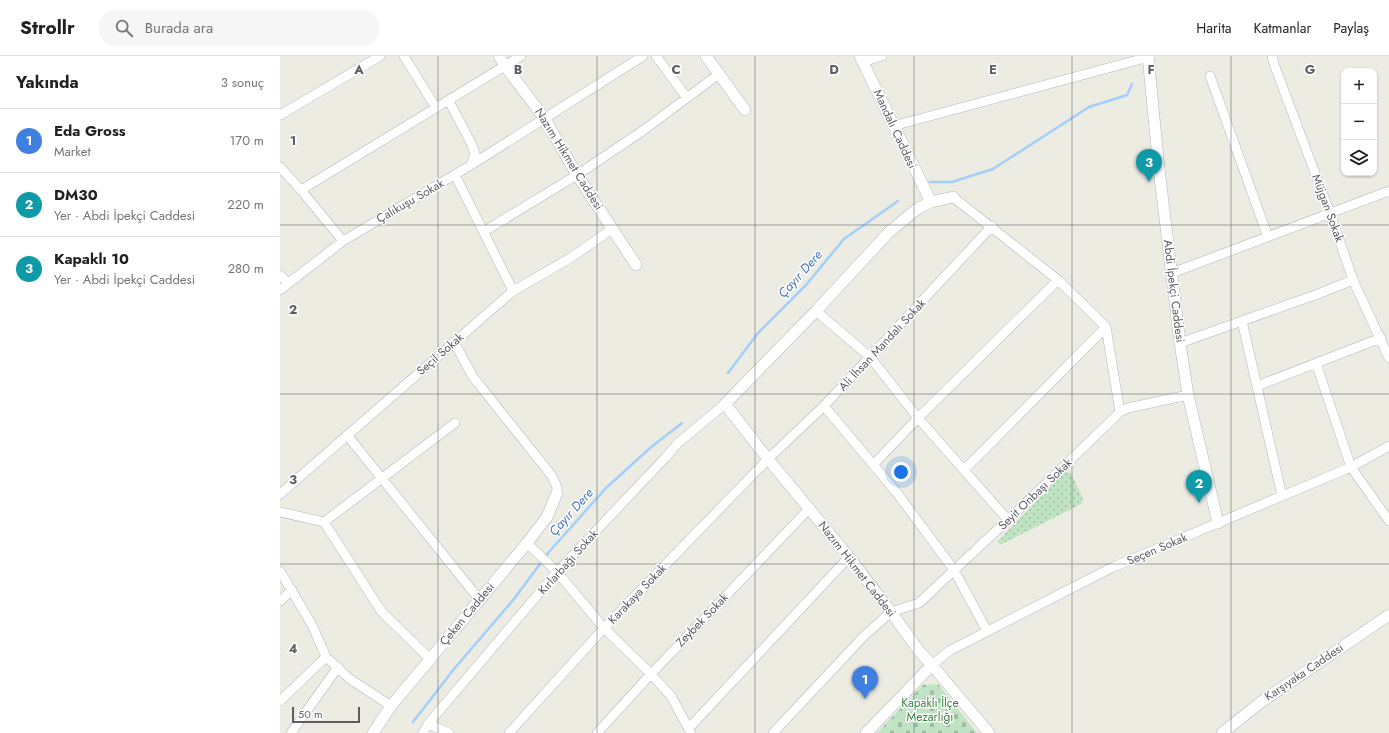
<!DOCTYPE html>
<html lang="tr">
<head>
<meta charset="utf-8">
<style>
  body { margin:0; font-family:Jost,sans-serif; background:#f6f6f6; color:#202124 }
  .controls { position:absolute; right:12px; top:12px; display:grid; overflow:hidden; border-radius:8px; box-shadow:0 1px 3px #0004 }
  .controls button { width:36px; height:36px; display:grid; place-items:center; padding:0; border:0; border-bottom:1px solid #e0e0e0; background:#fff; color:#202124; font:20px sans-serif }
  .scale { position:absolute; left:12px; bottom:10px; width:68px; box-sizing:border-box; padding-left:4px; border:2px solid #5b5e63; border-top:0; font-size:11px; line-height:14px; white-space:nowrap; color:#5b5e63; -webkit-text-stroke:3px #fff; paint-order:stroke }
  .you { position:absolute; left:621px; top:416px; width:14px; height:14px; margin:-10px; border:3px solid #fff; border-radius:50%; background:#1a73e8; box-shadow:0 0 0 6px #1a73e833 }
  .badge { display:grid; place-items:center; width:26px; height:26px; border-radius:50%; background:#d93025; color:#fff; font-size:13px; font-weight:700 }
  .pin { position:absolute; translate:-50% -33px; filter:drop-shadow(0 1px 2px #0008) }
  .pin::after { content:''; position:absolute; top:21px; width:14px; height:12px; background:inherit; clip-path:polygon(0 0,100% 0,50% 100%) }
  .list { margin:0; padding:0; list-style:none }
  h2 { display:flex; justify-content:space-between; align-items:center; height:52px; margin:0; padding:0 16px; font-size:17px }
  h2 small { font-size:13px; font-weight:400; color:#757577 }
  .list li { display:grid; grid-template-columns:26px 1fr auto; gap:12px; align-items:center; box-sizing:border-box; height:64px; padding:0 16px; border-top:1px solid #e0e0e0 }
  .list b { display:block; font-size:15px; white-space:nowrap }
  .list p { margin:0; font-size:13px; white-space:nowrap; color:#757577 }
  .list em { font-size:13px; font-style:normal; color:#757577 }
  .icon { flex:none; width:22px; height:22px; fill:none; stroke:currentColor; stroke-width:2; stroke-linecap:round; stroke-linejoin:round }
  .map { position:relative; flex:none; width:1109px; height:677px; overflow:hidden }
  header { display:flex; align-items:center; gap:24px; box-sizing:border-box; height:56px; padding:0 20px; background:#fff; border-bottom:1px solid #e0e0e0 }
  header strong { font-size:19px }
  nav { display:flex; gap:22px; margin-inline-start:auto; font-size:14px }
  .search { width:280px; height:36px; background:#f6f6f6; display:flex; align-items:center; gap:10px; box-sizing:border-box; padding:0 14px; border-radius:16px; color:#757577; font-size:15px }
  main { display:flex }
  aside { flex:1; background:#fff }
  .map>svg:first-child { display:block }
  .grass { fill:url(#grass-dots) }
  .cemetery { fill:url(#cemetery-stones) }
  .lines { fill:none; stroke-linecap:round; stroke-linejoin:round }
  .stream { stroke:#a4cefc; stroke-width:2.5 }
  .minor-casing { stroke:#b4b5ba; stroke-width:10 }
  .tertiary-casing { stroke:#b4b5ba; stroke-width:12 }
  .minor { stroke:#fff; stroke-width:9 }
  .tertiary { stroke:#fff; stroke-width:11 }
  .grid { fill:none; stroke:#5b5e63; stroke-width:1; stroke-opacity:0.55 }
  .labels { text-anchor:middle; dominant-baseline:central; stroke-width:3; stroke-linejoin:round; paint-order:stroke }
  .street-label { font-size:12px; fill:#5b5e63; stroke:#fff }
  .park-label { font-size:12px; fill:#388542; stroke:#fff }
  .water-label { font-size:13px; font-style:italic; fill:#4777bf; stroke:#fff }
  .grid-label { font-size:13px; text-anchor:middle; font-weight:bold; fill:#5b5e63; stroke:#fff; stroke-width:3; stroke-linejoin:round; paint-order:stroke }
</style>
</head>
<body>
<header>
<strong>Strollr</strong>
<div class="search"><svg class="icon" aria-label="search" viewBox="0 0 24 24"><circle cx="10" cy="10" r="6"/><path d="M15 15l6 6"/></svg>Burada ara</div>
<nav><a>Harita</a><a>Katmanlar</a><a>Paylaş</a></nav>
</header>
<main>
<aside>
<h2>Yakında<small>3 sonuç</small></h2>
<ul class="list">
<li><span class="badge" style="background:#3f7fe0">1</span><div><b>Eda Gross</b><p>Market</p></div><em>170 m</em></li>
<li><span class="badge" style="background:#0f9aa8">2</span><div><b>DM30</b><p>Yer · Abdi İpekçi Caddesi</p></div><em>220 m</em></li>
<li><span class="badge" style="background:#0f9aa8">3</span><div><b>Kapaklı 10</b><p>Yer · Abdi İpekçi Caddesi</p></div><em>280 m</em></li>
</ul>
</aside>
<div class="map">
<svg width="1109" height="677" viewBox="0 0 1109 677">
  <defs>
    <pattern id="grass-dots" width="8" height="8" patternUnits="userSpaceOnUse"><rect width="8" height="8" fill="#c0e4c3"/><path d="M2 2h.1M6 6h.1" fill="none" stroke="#9fbca2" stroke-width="1.8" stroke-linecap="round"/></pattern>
    <pattern id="cemetery-stones" width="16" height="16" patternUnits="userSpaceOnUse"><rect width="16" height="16" fill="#c0e4c3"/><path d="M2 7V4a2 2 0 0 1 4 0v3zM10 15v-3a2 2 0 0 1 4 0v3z" fill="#9fbca2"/></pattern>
  </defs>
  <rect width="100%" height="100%" fill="#edece3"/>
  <path class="grass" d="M785 416 791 417 803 443 801 448 720 489 718 485Z"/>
  <path class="cemetery" d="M658 628 697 677H597L643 629Z"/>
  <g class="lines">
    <path class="stream" d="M650 126H672L713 113 809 51 847 39 852 28
      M448 317 478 277 526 229 564 183 618 145
      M133 666 174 613 234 543 268 497 326 432 370 392 402 367"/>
    <g class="minor-casing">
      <path id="minor" d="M124 0 156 52
        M376 0 407 42
        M992 0 994 8 1050 157 1073 224 1109 302
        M582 6 602 0
        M930 20 988 181
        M169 45 192 89 195 98 191 109
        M0 59 100 0
        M613 70 869 1
        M0 111 21 134 63 185
        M175 119 233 235
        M21 134 241 0
        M673 141 778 224 826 271 840 356
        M203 176 297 119 361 76 439 18
        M892 217 1109 135
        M0 219 8 227
        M0 234 63 185 191 109 363 0
        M536 255 590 301 638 362 728 464
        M962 265 1002 440
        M174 286 193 321 272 420 277 431V437
        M900 287 1038 238 1073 224
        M1036 307 1071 411 1109 465
        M977 330 1101 282
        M544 350 617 437 674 514 707 575
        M67 379 199 543
        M593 409 638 362 778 224
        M684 414 826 271
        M0 438 233 235 292 201 332 173
        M0 456 44 466 101 555 150 603
        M44 466 175 367
        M247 487 277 516 324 572 371 618 391 640 411 677
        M0 515 32 569 46 601 70 623 111 650
        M0 545 12 534
        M652 609 669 595 831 512 1071 411 1109 390
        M0 645 46 601
        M148 668 169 677
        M409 672 569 501
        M11 677 58 611
        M143 677 148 668 277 516 385 402 398 387 445 348
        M229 677 324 572 488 403 544 350 712 170
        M317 677 371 618 529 453
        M493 677 584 580 611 556 639 547 749 444 840 356 848 352 908 339"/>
    </g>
    <g class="tertiary-casing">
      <path id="tertiary" d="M219 0 225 10 265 63 297 119 356 209
        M426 0 465 54
        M580 0 651 146
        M868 0 879 113 900 287 908 339 938 467
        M673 141 651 146 637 153 609 176 536 255 445 348 488 403 569 501 611 556 639 595 652 609 709 677
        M93 677 111 650 247 487 267 461 277 437
        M586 677 652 609
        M942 677 981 646 1109 559"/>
    </g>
    <use href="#minor" class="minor"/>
    <use href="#tertiary" class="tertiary"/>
  </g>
  <path class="grid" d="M158 0V677M317 0V677M475 0V677M634 0V677M792 0V677M951 0V677M0 169H1109M0 338H1109M0 508H1109"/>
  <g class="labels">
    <g class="street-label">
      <text transform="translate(615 73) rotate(65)">Mandalı Caddesi</text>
      <text transform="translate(289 103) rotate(58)">Nazım Hikmet Caddesi</text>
      <text transform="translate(130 145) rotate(-30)">Çalıkuşu Sokak</text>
      <text transform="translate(1048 152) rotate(70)">Müjgan Sokak</text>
      <text transform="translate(894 235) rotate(83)">Abdi İpekçi Caddesi</text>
      <text transform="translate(602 289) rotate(-47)">Ali İhsan Mandalı Sokak</text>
      <text transform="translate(160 298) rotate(-41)">Seçil Sokak</text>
      <text transform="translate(755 438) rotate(-44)">Seyit Onbaşı Sokak</text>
      <text transform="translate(877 493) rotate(-23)">Seçen Sokak</text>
      <text transform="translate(288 506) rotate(-48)">Kırlarbağı Sokak</text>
      <text transform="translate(577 513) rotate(52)">Nazım Hikmet Caddesi</text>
      <text transform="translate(357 538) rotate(-46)">Karakaya Sokak</text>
      <text transform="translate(187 558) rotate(-50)">Çeken Caddesi</text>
      <text transform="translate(422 564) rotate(-46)">Zeybek Sokak</text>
      <text transform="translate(1024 616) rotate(-34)">Karşıyaka Caddesi</text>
    </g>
    <g class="park-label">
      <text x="650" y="647">Kapaklı İlçe<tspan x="650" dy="14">Mezarlığı</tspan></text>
    </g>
    <g class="water-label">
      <text transform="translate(520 218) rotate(-48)">Çayır Dere</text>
      <text transform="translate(291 456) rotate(-48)">Çayır Dere</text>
    </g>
  </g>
  <g class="grid-label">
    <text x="79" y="18">A</text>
    <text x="238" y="18">B</text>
    <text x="396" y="18">C</text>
    <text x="554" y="18">D</text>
    <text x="713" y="18">E</text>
    <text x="871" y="18">F</text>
    <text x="1030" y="18">G</text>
    <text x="13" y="89">1</text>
    <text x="13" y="258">2</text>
    <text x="13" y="428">3</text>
    <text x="13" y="597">4</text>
  </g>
</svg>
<div class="controls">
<button>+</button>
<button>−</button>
<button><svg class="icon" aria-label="layers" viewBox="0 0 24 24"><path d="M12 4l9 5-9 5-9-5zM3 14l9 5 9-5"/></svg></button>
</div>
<div class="scale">50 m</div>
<div class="you"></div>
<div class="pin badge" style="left:585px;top:643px;background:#3f7fe0">1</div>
<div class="pin badge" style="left:919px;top:447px;background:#0f9aa8">2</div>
<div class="pin badge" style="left:869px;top:126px;background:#0f9aa8">3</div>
</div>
</main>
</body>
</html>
